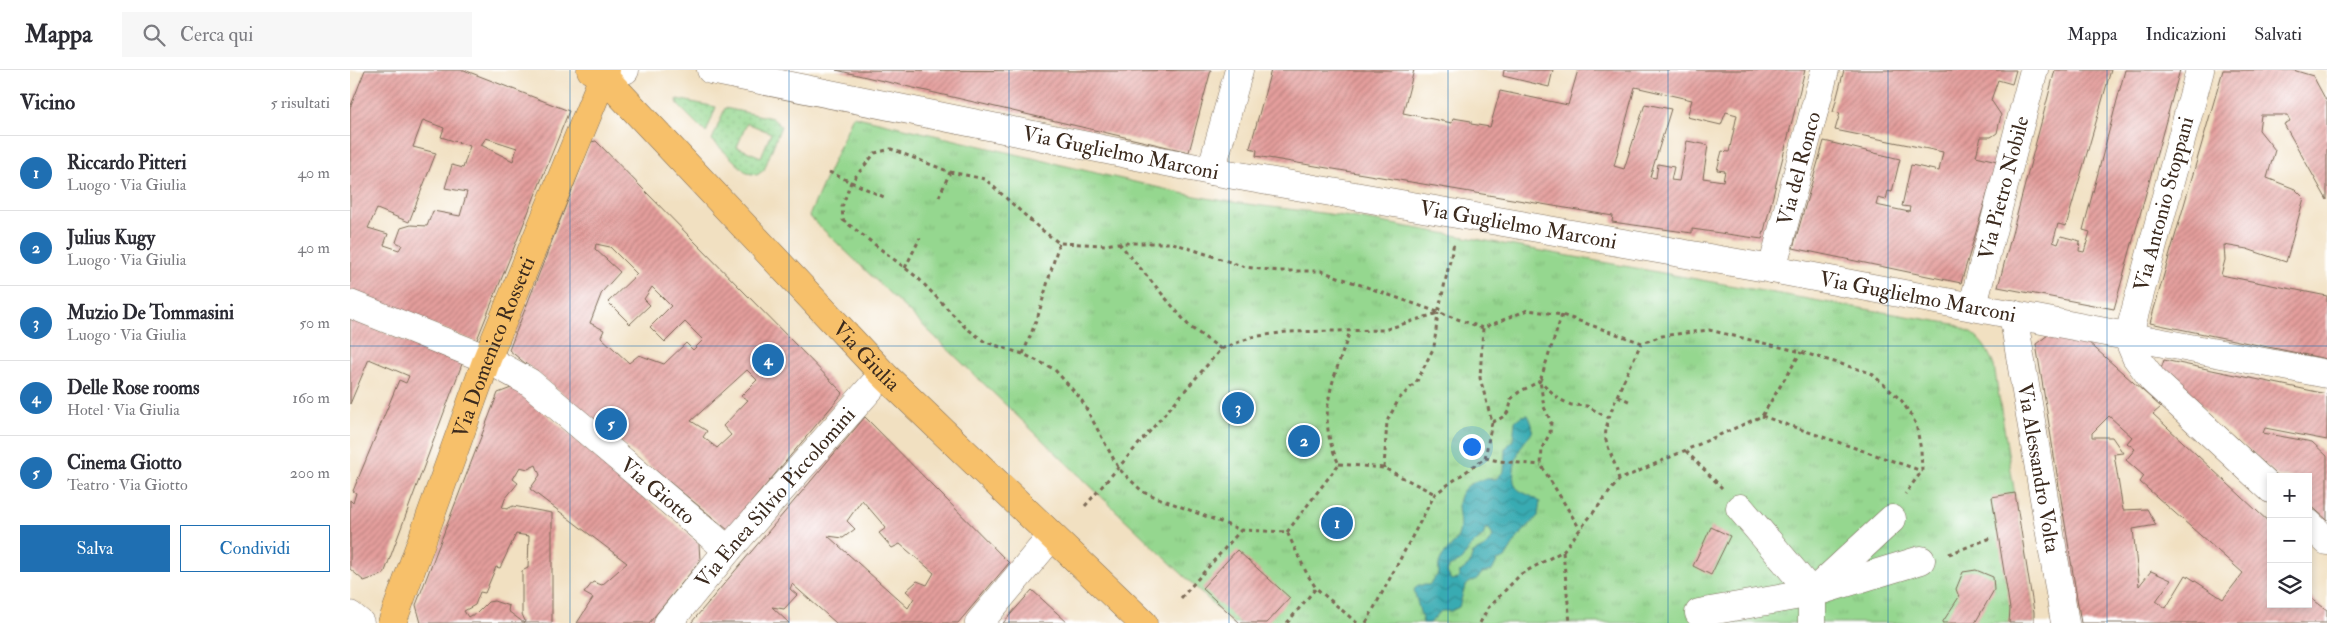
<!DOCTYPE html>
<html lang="it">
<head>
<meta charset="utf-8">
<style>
  body { margin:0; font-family:"IM FELL Double Pica",serif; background:#f7f7f7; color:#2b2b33 }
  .controls { position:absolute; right:15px; bottom:15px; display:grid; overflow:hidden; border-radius:0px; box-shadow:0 2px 8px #0003 }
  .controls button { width:45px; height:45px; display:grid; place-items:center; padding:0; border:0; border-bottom:1px solid #e1e1e2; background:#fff; color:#2b2b33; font:25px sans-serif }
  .you { position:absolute; left:1121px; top:376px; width:18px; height:18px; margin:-12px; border:4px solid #fff; border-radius:50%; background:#1a73e8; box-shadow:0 0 0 8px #1a73e833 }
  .badge { display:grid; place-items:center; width:32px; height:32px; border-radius:50%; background:#1f6fb2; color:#fff; font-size:16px; font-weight:700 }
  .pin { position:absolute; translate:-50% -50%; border:2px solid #fff; box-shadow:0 1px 5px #0006 }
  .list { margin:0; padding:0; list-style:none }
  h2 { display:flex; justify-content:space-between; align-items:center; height:65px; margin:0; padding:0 20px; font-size:21px }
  h2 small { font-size:16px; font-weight:400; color:#7c7c81 }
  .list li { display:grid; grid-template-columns:32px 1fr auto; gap:15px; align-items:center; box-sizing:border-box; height:75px; padding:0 20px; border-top:1px solid #e1e1e2 }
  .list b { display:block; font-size:19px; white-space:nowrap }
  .list p { margin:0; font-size:16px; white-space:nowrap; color:#7c7c81 }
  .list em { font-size:16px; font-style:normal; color:#7c7c81 }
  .actions { display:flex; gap:10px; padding:15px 20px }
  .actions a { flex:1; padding:11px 0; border:1px solid #1f6fb2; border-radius:0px; text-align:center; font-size:18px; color:#1f6fb2 }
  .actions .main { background:#1f6fb2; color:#fff }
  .icon { flex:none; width:28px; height:28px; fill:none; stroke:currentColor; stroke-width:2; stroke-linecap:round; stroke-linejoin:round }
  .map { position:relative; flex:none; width:1977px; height:553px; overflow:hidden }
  header { display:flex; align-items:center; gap:30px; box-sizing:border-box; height:70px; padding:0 25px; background:#fff; border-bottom:1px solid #e1e1e2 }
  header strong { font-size:24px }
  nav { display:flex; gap:28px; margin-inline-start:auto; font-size:18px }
  .search { width:350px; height:45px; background:#f7f7f7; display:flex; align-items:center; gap:12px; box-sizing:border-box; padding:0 18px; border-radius:0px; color:#7c7c81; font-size:19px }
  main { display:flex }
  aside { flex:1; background:#fff }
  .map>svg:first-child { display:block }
  .grass { fill:url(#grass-dots); stroke:#688056; fill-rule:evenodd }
  .park { fill:url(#park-tufts); stroke:#688056 }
  .water { fill:url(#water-waves); stroke:#3a6a68; fill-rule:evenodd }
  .building { fill:url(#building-hatch); fill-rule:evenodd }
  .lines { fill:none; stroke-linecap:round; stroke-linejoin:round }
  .minor-casing { stroke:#7b6a57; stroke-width:29 }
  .major-casing { stroke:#7b6a57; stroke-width:29 }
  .path { stroke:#7b6a57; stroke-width:3; stroke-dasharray:4 4; stroke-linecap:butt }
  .minor { stroke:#fff; stroke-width:28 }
  .major { stroke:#f7c06b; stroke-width:28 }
  .grid { fill:none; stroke:#1f6fb2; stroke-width:1; stroke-opacity:0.55 }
  .labels { text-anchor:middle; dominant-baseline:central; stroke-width:4.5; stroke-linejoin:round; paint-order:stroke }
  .street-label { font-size:21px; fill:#3b2a1e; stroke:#fff }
</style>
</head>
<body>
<header>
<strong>Mappa</strong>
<div class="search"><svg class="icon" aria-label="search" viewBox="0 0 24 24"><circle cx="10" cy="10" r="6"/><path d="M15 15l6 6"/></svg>Cerca qui</div>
<nav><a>Mappa</a><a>Indicazioni</a><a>Salvati</a></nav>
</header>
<main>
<aside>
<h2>Vicino<small>5 risultati</small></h2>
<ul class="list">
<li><span class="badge">1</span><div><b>Riccardo Pitteri</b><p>Luogo · Via Giulia</p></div><em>40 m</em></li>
<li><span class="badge">2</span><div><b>Julius Kugy</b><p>Luogo · Via Giulia</p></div><em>40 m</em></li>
<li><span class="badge">3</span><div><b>Muzio De Tommasini</b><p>Luogo · Via Giulia</p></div><em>50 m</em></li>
<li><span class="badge">4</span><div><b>Delle Rose rooms</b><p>Hotel · Via Giulia</p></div><em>160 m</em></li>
<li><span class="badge">5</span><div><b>Cinema Giotto</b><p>Teatro · Via Giotto</p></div><em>200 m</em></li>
</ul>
<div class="actions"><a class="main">Salva</a><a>Condividi</a></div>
</aside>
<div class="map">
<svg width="1977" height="553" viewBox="0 0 1977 553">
  <defs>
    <pattern id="grass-dots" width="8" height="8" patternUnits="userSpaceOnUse" patternTransform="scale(1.25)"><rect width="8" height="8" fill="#95d78f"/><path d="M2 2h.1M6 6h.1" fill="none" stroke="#81b97b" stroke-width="1.8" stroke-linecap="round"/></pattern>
    <pattern id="park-tufts" width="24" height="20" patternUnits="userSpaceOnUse" patternTransform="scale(1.25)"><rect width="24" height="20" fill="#95d78f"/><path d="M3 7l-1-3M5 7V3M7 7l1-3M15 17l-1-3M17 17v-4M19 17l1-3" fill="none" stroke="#81b97b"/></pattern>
    <pattern id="water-waves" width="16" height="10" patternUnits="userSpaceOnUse" patternTransform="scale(1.25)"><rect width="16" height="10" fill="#39abb2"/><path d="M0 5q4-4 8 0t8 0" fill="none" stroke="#318b90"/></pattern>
    <pattern id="building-hatch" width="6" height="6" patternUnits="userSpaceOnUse" patternTransform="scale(1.25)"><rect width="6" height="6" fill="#e49e9c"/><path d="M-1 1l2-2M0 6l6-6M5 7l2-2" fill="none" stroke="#ba817f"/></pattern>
  </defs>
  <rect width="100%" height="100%" fill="#fff"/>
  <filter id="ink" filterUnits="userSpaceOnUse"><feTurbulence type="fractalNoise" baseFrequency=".02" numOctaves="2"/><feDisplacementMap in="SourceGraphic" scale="10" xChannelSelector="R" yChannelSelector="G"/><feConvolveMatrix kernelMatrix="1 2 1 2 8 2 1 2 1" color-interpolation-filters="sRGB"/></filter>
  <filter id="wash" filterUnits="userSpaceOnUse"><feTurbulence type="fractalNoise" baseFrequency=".0096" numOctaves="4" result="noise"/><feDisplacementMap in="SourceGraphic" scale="20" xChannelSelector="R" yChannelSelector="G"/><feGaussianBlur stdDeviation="1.12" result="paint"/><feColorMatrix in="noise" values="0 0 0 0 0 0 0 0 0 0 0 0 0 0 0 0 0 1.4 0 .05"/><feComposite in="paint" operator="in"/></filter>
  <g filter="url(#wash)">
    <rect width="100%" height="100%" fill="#f1e0c1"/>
    <path class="grass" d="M327 29 366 37 356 63 328 35Z
      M375 38 422 48 431 56 414 100 407 105 397 103 362 70ZM397 53 421 63 411 87 387 77Z"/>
    <path class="park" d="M503 46 840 125C901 137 964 140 1025 151 1218 185 1410 222 1604 254 1626 263 1636 274 1644 296L1684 542V553H883L459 146Z"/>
    <path class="water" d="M1178 345C1189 366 1178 363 1170 379 1166 387 1161 406 1165 415 1168 423 1183 425 1190 432L1188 446 1168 467 1155 488 1147 491 1142 501 1132 503C1126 512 1125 509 1119 513 1112 518 1112 530 1109 537L1101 541H1091L1080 553H1073L1064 520 1068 515H1079L1089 503C1086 484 1101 482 1108 466 1112 456 1108 445 1108 435 1109 415 1129 407 1146 409L1154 401 1155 379 1163 370 1165 351 1171 346ZM1136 458 1140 460 1143 467 1135 477 1123 483 1119 495 1110 502 1108 509 1101 510 1097 502 1099 497 1112 490 1120 477 1133 466Z"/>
    <g id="blocks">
      <path class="building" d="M15 0H114L219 41 126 272 0 221V38ZM73 50 94 58 91 67 120 76 113 98 102 95 95 118 117 122 110 146 83 141 77 156 61 155 51 158 46 172 52 175 49 180 34 175 38 164 18 158 27 139 59 152 86 83 63 77ZM136 68 167 78 163 91 131 75Z
        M486 0 764 1 861 0 839 82Z
        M921 0H1064L1053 43 1102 53 1103 48 1121 51V54L1140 57 1150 21 1218 35 1228 0H1455L1412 169 1342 159V163L1262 152 1263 146 906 86 907 80 900 78ZM1285 17 1342 30 1337 47 1371 55 1376 42 1387 45 1379 82 1372 81 1367 100 1375 101 1373 111 1353 108 1358 75 1337 71 1329 111 1321 110 1324 97 1308 94 1306 108 1300 107 1321 39 1295 34 1274 99 1264 96Z
        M1154 0H1203L1199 17 1153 6Z
        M1494 0H1666L1662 14 1648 10 1641 30 1651 45 1647 63 1641 67H1631L1626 86 1647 91 1611 213 1443 178 1474 71 1550 89 1542 122 1538 121 1536 130 1528 128 1526 135 1559 142 1560 137 1552 136 1561 95 1589 101 1593 82 1485 60 1490 43 1483 42Z
        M1705 0H1761L1716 156 1708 154 1703 172 1708 174 1711 166 1730 171 1729 181 1734 182 1740 162 1733 160 1775 0H1830L1764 239 1648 217Z
        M1873 0H1943L1963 6 1977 32V130L1934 54 1940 51 1937 45H1911L1909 60 1925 80 1917 108 1945 119 1954 128 1936 192 1897 179 1874 175 1875 190 1871 205 1977 226V289L1800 253Z
        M246 71 493 323 378 460 159 280 241 72ZM246 174 260 177 287 204 258 232 280 254 300 235 294 229 302 217 321 236 300 257 315 272 335 252 353 270 343 280 336 273 314 294 289 285 279 293 251 267 254 260 240 253 252 222 270 202 245 179ZM397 300 407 310 391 326 398 330 373 356 381 365 367 378 353 367 357 361 341 351Z
        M0 245 4 250 112 294 34 504 14 511 0 499V430L3 433 6 423 3 421 49 310 56 313 59 306 19 289 0 334Z
        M1698 265 1737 271 1811 337 1803 344 1921 454V534H1958V526L1977 540V553H1731L1686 274ZM1759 346 1782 367 1777 373 1785 379 1776 390 1794 406 1790 412 1893 503 1873 529 1836 505 1816 538 1806 531 1821 510 1801 501 1789 516 1783 459 1806 455 1797 439 1773 440 1764 384 1773 383 1762 367H1742V363Z
        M1814 290 1977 324V370L1915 358 1913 363 1962 372 1977 386V450L1958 433V407H1929L1811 299Z
        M164 317 349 474 350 491 299 553H227L243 528 234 523 243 512 252 515 277 493 180 419 190 405 186 395 178 399 170 397 163 409 168 413 155 429 152 438 157 439 163 436 202 443V553H71L66 535 148 323ZM166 464 179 466 178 498 172 501V544L175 551 174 553 158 541 159 536 144 531 138 532 125 545H121L118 547 114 541 125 535 130 522 135 523 146 497 150 498Z
        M515 347 659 493 608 553H486L442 514 440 519 447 525 434 539 422 537 439 553H341ZM512 430 536 458 529 463 542 478 550 474 584 503 577 515 567 511 556 521 564 528 558 538 478 466 493 468 505 459 497 451Z
        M1665 423 1684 542V553H1659L1660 539 1642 427Z
        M1361 457 1380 466 1361 505 1343 496Z
        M887 480 940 528 917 553H890L852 518Z
        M1626 500 1643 507 1644 520 1625 553H1592L1609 527 1606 519 1613 502Z
        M682 520 718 553H653Z"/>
    </g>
  </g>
  <g filter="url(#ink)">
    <use href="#blocks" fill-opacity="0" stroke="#7b6a57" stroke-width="1"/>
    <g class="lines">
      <g class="minor-casing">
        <g id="minor">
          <path id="s1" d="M361 0 861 101 1422 199 1977 304"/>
          <path d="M1850 0 1778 268 1786 287 1803 310 1921 419"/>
          <path d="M253 6 275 0"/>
          <path d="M861 101 889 0"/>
          <path id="s2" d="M1422 199 1475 0"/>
          <path id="s3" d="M0 234 137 289 179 312 378 480"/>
          <path id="s4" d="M1623 235 1684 0"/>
          <path id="s5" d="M1663 244 1715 553"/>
          <path d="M1390 438 1462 523"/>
          <path d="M1958 453 1977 471"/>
          <path d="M1349 543 1462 523 1571 490"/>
          <path d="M0 545 10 553"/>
          <path id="s6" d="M318 553 378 480 533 304"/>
          <path d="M629 553 701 467"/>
          <path d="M1462 553V523L1542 449"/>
        </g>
      </g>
      <g class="major-casing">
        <g id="major">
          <path id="s7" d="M241 0 253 6 533 304 793 553"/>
          <path id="s8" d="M42 553 137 289 256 0"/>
        </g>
      </g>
      <path class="path" d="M479 102 534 127
        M589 127 600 102
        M769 173 840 257 871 279
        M555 198 570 168
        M1212 245 1190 311 1194 337 1201 352 1200 363 1192 378 1191 395 1230 459
        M673 284 688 246 709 173
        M1268 326 1281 332
        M1412 346 1572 401
        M1142 352C1155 347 1160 344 1161 329L1169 322 1190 311 1209 329 1221 335 1237 336 1258 348
        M1336 381 1372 418
        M1135 388 1149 391 1191 395
        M989 394 1034 398 1085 424
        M1034 398 1037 351 1049 329 1067 311 1084 277 1088 243
        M1269 410C1266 393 1260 385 1256 370 1251 353 1283 292 1291 273
        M735 436 871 279 902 267 937 262 1034 260 1088 243 1104 173
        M937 462 989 394C964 345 984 309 1000 261
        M1213 482 1220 553
        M1599 484 1641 468
        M831 528 891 460
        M937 553 966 518
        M1007 553 966 518 957 504 937 462 891 460 793 422 769 399 731 329 704 299 673 284 635 272 615 257 568 208 493 150 492 137 501 112 525 83 541 79 600 102 635 109 688 157 709 173 755 175 768 173H823L895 197 928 201H971L1133 258 1178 240 1212 245 1292 273 1312 266 1359 260 1451 282 1521 303 1552 331 1566 354 1571 380 1572 401 1555 424
        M1016 553 1085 424 1135 388 1142 352 1130 308 1133 258
        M1130 553 1138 538 1171 504 1213 481 1269 410 1412 346 1451 282"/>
      <use href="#minor" class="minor"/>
      <use href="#major" class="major"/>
    </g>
  </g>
  <path class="grid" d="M220 0V553M439 0V553M659 0V553M879 0V553M1098 0V553M1318 0V553M1538 0V553M1757 0V553M0 276H1977"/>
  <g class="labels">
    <g class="street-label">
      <text stroke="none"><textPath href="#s1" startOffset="418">Via Guglielmo Marconi</textPath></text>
      <text stroke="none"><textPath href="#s2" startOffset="104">Via del Ronco</textPath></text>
      <text stroke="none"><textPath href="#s4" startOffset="121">Via Pietro Nobile</textPath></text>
      <text transform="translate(1814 134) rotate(-75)">Via Antonio Stoppani</text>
      <text stroke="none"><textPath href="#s1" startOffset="822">Via Guglielmo Marconi</textPath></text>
      <text stroke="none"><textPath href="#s1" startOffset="1228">Via Guglielmo Marconi</textPath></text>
      <text stroke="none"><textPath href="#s8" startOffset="294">Via Domenico Rossetti</textPath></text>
      <text stroke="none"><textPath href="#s7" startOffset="398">Via Giulia</textPath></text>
      <text stroke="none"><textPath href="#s5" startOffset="156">Via Alessandro Volta</textPath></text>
      <text stroke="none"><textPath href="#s3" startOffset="364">Via Giotto</textPath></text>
      <text stroke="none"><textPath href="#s6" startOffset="165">Via Enea Silvio Piccolomini</textPath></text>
    </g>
  </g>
</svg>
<div class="controls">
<button>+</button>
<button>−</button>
<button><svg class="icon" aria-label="layers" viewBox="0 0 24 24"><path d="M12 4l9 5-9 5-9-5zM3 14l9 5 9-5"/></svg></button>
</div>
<div class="you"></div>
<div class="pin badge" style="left:987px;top:453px">1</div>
<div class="pin badge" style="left:954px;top:371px">2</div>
<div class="pin badge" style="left:888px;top:338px">3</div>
<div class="pin badge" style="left:418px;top:290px">4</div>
<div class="pin badge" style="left:261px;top:354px">5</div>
</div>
</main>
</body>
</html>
